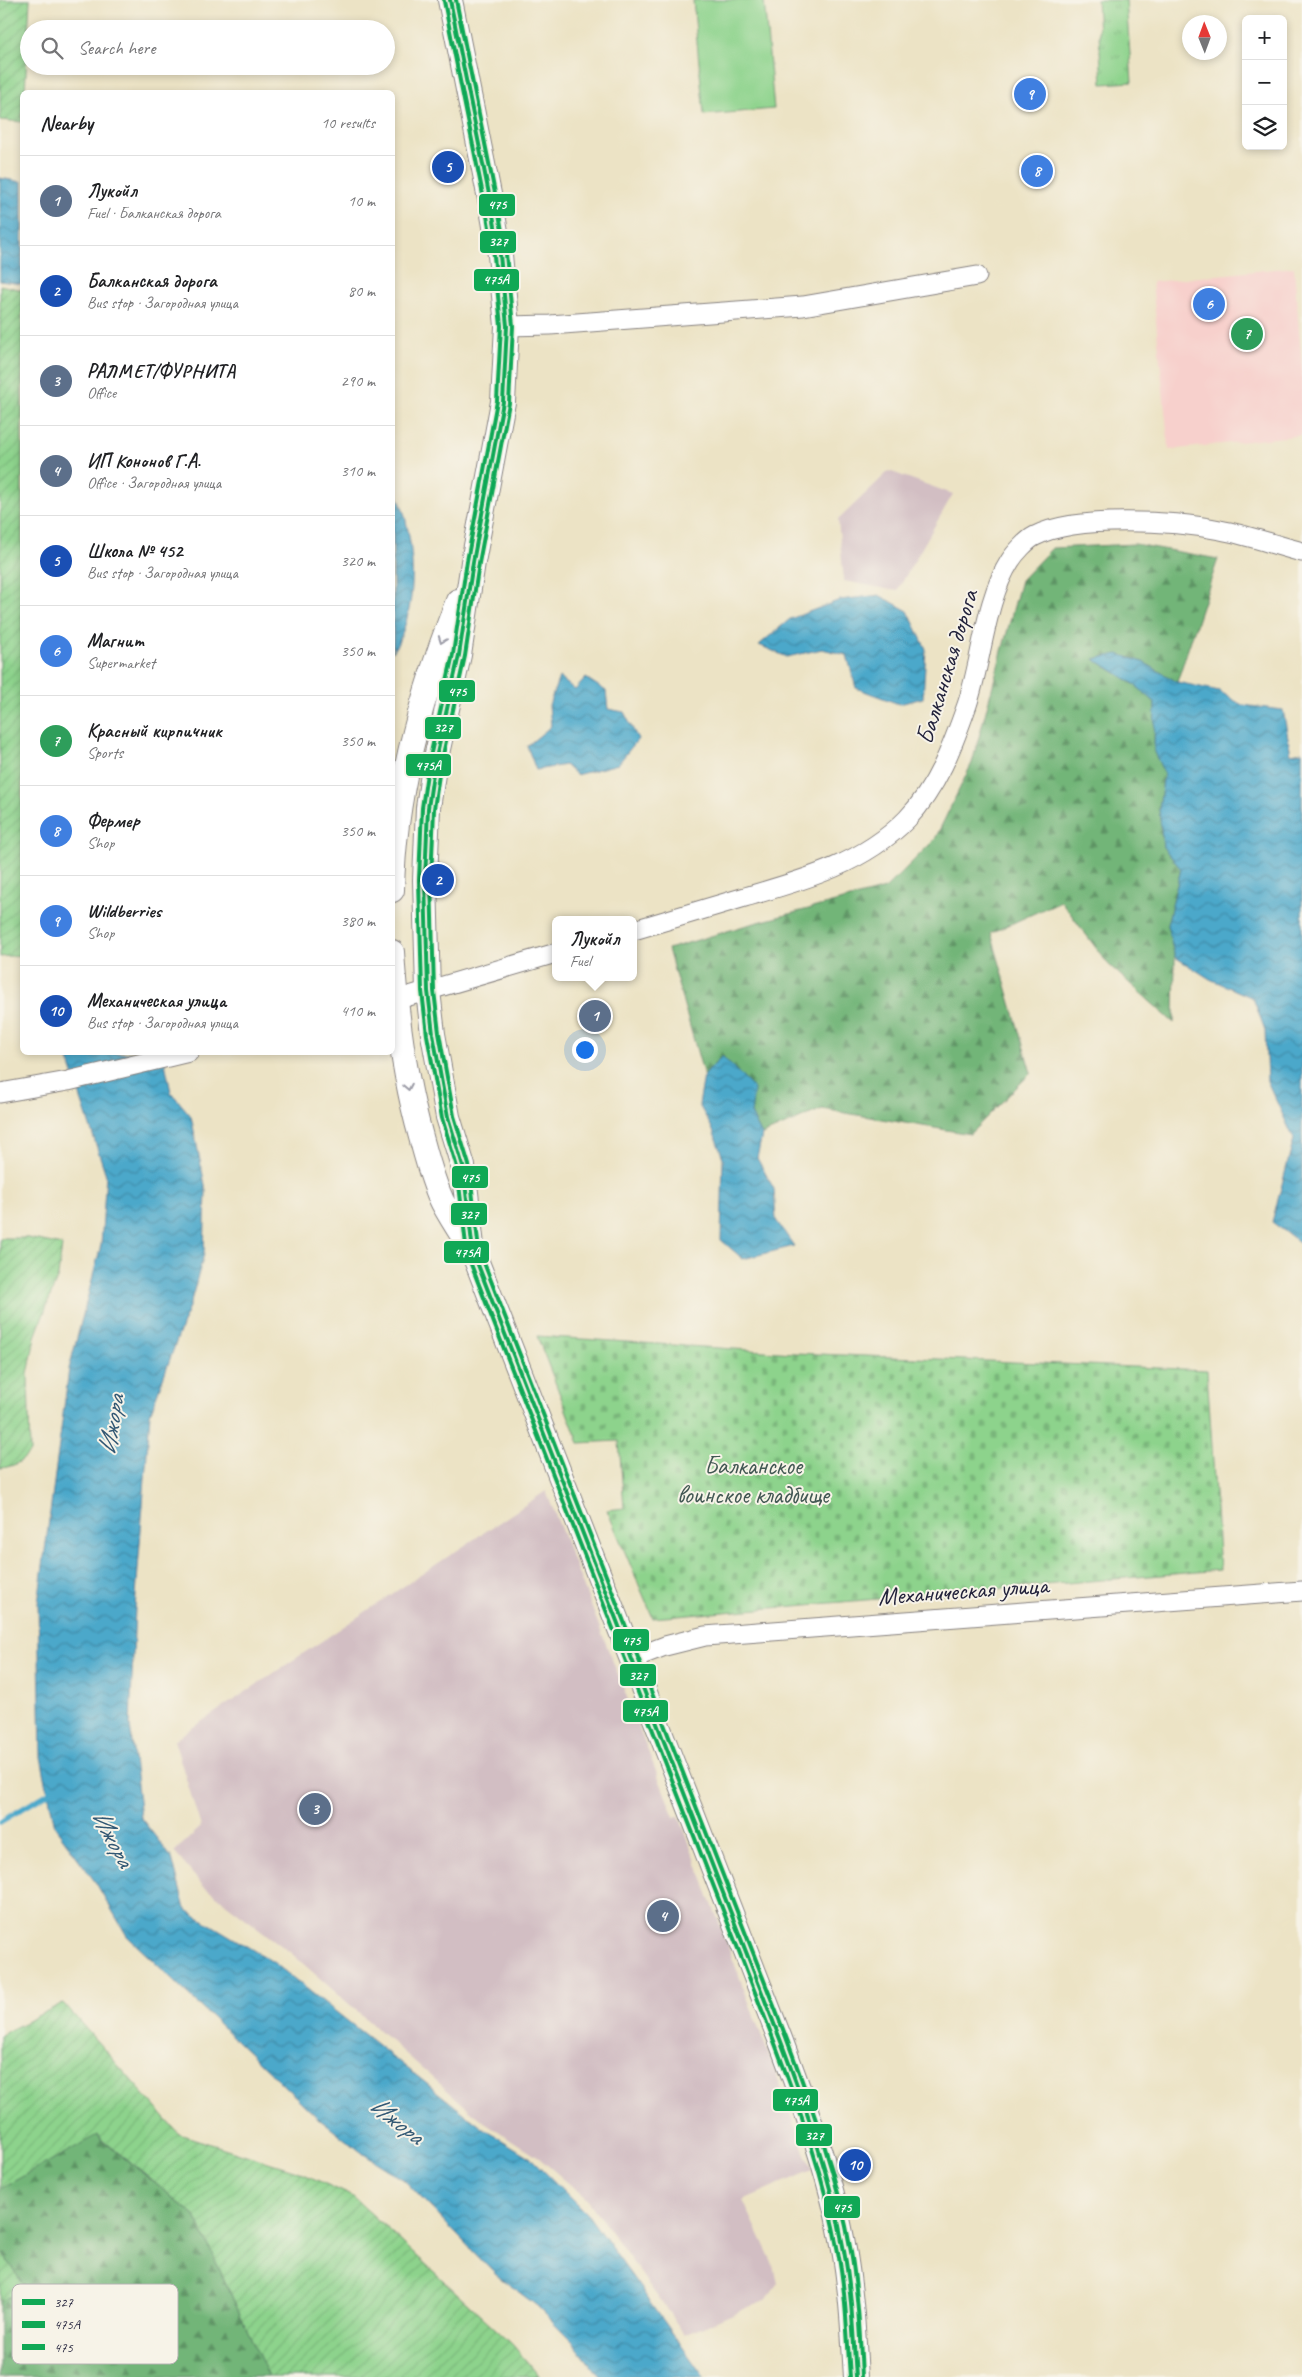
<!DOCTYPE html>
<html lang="en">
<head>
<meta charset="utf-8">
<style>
  body { margin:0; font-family:Caveat,sans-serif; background:#f6f6f6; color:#202124 }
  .controls { position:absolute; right:15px; top:15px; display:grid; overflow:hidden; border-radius:8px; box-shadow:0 2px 8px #0003 }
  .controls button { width:45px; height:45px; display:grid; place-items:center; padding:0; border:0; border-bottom:1px solid #e0e0e0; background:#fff; color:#202124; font:25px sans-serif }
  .compass { position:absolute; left:1182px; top:15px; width:45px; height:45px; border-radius:50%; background:#fff; box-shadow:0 2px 8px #0003; rotate:359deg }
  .you { position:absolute; left:584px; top:1049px; width:18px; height:18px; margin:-12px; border:4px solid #fff; border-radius:50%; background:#1a73e8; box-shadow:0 0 0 8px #1a73e833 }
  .badge { display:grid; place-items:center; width:32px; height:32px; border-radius:50%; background:#db2777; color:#fff; font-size:16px; font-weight:700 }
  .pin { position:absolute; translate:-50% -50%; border:2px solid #fff; box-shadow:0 1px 5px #0006 }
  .popup { position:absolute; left:552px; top:916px; width:85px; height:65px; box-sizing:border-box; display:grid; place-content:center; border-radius:8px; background:#fff; filter:drop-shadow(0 1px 4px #0005); font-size:16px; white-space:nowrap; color:#757577 }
  .popup b { font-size:19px; color:#202124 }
  .popup::after { content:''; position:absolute; left:50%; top:100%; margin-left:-10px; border:10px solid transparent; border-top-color:#fff }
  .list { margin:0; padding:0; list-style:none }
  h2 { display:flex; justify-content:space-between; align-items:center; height:65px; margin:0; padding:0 20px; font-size:21px }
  h2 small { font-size:16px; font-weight:400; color:#757577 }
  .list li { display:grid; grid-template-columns:32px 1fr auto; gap:15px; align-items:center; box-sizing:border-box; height:90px; padding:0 20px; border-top:1px solid #e0e0e0 }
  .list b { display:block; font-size:19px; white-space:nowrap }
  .list p { margin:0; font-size:16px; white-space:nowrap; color:#757577 }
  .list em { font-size:16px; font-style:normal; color:#757577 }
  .icon { flex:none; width:28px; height:28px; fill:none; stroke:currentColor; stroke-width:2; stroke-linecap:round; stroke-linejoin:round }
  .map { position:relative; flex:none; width:1302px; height:2377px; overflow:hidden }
  .search { position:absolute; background:#fff; box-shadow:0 2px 8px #0003; left:20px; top:20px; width:375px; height:55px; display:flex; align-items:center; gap:12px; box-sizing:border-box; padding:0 18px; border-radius:28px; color:#757577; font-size:19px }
  .panel { position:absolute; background:#fff; box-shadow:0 2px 8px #0003; left:20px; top:90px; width:375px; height:965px; border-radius:8px }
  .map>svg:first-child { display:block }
  .built { fill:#f7d0cc }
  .industrial { fill:#d2bec3 }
  .grass { fill:#8dd38c; stroke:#587a64 }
  .forest { fill:url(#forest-firs); stroke:#4a6c5a }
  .cemetery { fill:url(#cemetery-stones); stroke:#587a64 }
  .park { fill:url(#park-tufts); stroke:#587a64 }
  .garden { fill:url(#garden-furrows); stroke:#587a64 }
  .water { fill:url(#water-waves); stroke:#366582 }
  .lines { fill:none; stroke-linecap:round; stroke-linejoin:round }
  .stream { stroke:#4ba8ca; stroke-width:5.5 }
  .minor-casing { stroke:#878280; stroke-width:21 }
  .major-casing { stroke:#878280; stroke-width:26 }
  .minor { stroke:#fff; stroke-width:19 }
  .major { stroke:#fff; stroke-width:24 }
  .bus-1-casing { stroke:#f7f3e8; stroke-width:8 }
  .bus-2-casing { stroke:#f7f3e8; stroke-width:8 }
  .bus-3-casing { stroke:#f7f3e8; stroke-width:8 }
  .bus-1 { stroke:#10a855; stroke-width:4 }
  .bus-2 { stroke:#10a855; stroke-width:4 }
  .bus-3 { stroke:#10a855; stroke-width:4 }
  .oneway { stroke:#9c9ca7 }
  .labels { text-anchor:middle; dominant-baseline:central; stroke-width:4; stroke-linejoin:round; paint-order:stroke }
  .street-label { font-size:25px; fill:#22223b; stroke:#f7f3e8 }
  .park-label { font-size:25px; fill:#425753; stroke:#f7f3e8 }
  .water-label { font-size:26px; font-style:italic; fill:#325874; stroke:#f7f3e8 }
  .key { fill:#f7f3e8; stroke:#b7b4b4; stroke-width:1 }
  .key-label { font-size:14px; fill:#22223b }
  .line-badge { stroke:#f7f3e8; stroke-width:2 }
  .badge-label { font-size:14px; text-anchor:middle; font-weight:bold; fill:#fff }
</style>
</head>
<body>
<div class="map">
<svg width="1302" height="2377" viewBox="0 0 1302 2377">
  <defs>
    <pattern id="forest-firs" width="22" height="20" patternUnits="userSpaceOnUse" patternTransform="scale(1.25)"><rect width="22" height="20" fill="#72b578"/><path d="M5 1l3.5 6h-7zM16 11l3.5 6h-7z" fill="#5d9364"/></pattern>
    <pattern id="cemetery-stones" width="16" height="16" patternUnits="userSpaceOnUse" patternTransform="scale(1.25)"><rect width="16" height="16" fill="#8dd38c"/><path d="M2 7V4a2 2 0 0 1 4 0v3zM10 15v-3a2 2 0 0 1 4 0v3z" fill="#79b57a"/></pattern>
    <pattern id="park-tufts" width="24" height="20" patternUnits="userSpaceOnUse" patternTransform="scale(1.25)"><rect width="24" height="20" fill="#8dd38c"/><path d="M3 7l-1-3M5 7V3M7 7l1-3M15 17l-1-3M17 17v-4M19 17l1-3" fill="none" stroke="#79b57a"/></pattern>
    <pattern id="garden-furrows" width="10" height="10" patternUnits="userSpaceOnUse" patternTransform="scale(1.25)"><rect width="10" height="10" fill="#8dd38c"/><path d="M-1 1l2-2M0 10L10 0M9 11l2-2" fill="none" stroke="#79b57a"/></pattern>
    <pattern id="water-waves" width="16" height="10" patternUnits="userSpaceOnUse" patternTransform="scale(1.25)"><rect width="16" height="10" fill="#4ba8ca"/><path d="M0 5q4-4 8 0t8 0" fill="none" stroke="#3e88a5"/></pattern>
  </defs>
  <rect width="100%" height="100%" fill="#f7f3e8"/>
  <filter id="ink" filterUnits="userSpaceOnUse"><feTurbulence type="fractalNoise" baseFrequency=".02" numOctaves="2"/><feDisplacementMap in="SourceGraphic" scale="10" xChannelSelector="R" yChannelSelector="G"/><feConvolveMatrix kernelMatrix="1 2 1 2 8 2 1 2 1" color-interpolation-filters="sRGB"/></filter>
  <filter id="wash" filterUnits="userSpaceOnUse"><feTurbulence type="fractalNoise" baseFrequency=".0096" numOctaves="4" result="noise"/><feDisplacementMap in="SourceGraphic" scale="20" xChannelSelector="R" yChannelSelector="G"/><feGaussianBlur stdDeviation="1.12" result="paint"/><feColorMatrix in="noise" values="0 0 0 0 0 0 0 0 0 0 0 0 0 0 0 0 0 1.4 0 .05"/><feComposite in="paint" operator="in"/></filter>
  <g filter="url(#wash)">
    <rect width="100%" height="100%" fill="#ece3c5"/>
    <path class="built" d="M1294 267 1302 367V435L1169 450 1152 282Z"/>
    <path class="industrial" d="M889 471 953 494 897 591 844 581 838 520Z
      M546 1491 674 1817 679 1816 812 2170 743 2200 773 2264 777 2285 767 2299 685 2335 587 2199 539 2158 480 2119 291 1953 203 1886 174 1852 201 1827 174 1740Z"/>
    <path class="grass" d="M693 0H764L774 109 704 115Z"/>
    <path class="forest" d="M1135 544 1218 559 1177 682C1147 664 1131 650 1094 659L1134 684 1155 702 1154 752 1164 773 1159 809 1163 847 1181 869 1167 925 1175 957 1174 1023 1108 964 1061 901 991 933 1031 1073 970 1134 822 1109 762 1135 751 1114 753 1089 722 1056 704 1076 668 949 747 925 885 889 935 839 972 763 1021 580 1052 548Z
      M96 2135 195 2216 269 2377H0V2301L26 2290 0 2248V2189Z"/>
    <path class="cemetery" d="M537 1336 794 1353 1207 1370 1220 1570 653 1618 607 1510 624 1508 619 1441 579 1443Z"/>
    <path class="park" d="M1097 0H1126L1132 82 1102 84Z"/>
    <path class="garden" d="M0 0H30L25 92H22V122L0 120Z
      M0 285 22 290V955L0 957Z
      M0 1238H28L62 1245 58 1276 35 1337 28 1375 30 1452C22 1462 13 1467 0 1468Z
      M63 2003 179 2134 297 2171 352 2196 512 2344 540 2377H269L195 2216 97 2135 0 2189V2035Z
      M0 2248 26 2290 0 2301Z"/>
    <path class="water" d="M0 178 22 182V284L0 281Z
      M393 484C397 496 404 508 406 521 416 563 416 614 393 652Z
      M879 595 908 611 926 649 923 698 899 704 856 688 847 655 822 649 787 657 759 645 790 619 840 600Z
      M1118 654 1143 662 1177 682 1219 691 1242 705 1283 710 1291 754 1302 752V1244L1272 1222 1294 1139 1267 1081 1265 1030 1253 998 1210 979 1175 957 1167 925 1181 869 1163 847 1159 809 1164 773 1154 752 1155 702 1134 684 1094 659Z
      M559 677 575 690 586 678 606 691 608 709 624 712 638 739 618 764 576 775 565 765 536 770 527 746 551 726 549 705Z
      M66 1053H163L171 1092 191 1116 206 1190 204 1254 191 1301 150 1414 135 1608 130 1725 141 1818 172 1858 185 1909 273 1962 484 2129 531 2158 588 2215 704 2377H600L573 2342 536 2305 495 2274 404 2180 365 2155 319 2119 127 1936 96 1883 55 1827 41 1757 38 1603 69 1369 101 1245 106 1175Z
      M722 1056 754 1089 751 1114 762 1135 757 1158 774 1189 776 1220 794 1246 743 1259 721 1240 723 1158 712 1128 699 1105 704 1076Z"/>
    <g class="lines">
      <path class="stream" d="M0 1822 54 1790"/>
    </g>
  </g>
  <g filter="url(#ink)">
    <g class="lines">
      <g class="minor-casing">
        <path id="minor" d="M507 326 550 325 803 306 977 276
          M634 930C671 919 708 908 745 897 804 880 863 864 907 819 937 788 953 745 967 705 982 661 985 600 1010 561 1015 553 1027 540 1035 536 1075 515 1176 521 1220 530 1248 535 1275 545 1302 552
          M392 1001 556 953
          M0 1093 68 1081 189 1052
          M631 1659 665 1646 705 1636 1302 1591"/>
      </g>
      <g class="major-casing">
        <path id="major" d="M450 0 492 209 500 255 507 326 503 402 473 562 459 655 434 767 428 808 425 880 428 991 433 1034 448 1117 463 1166 472 1246
          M392 890C394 792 422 692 458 601
          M392 952C396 1015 404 1076 421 1137 427 1159 433 1183 443 1203 452 1220 463 1236 473 1252L780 2039C810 2119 840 2200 849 2285 853 2316 854 2347 856 2377"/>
      </g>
      <use href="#minor" class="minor"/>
      <use href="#major" class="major"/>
      <g class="bus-1-casing">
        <path id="bus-1" d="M450 0 492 209 500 255 507 326 503 402 473 562 459 655 434 767 428 808 425 880 428 991 433 1034 448 1117 463 1166 473 1252 780 2039C806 2108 831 2178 844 2251 852 2293 853 2335 856 2377"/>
      </g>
      <g class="bus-2-casing">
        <path id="bus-2" d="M444 1 486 210 494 256 501 326 497 401 467 561 453 654 428 766 422 808 419 880 422 991 427 1035 442 1118 457 1167 467 1254 774 2041C800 2110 825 2179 838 2252 846 2293 847 2335 850 2377"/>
      </g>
      <g class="bus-3-casing">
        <path id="bus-3" d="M456 0 498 208 506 254 513 326 509 403 479 563 465 656 440 768 434 809 431 880 434 991 439 1033 454 1116 469 1165 479 1250 786 2037C812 2107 838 2177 851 2252 858 2293 860 2335 862 2377"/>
      </g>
      <use href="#bus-1" class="bus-1"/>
      <use href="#bus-2" class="bus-2"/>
      <use href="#bus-3" class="bus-3"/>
    </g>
    <defs><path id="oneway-chevron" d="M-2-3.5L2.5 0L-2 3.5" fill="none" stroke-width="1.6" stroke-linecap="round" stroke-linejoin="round" transform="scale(1.25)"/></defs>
    <g class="oneway">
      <use href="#oneway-chevron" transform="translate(442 640) rotate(111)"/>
      <use href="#oneway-chevron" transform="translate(408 1087) rotate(79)"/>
    </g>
  </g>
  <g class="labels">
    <g class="street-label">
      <text transform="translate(947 667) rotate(-73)">Балканская дорога</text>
      <text transform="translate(963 1591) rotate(-4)">Механическая улица</text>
    </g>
    <g class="park-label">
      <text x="753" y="1466">Балканское<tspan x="753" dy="29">воинское кладбище</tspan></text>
    </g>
    <g class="water-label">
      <text transform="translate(111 1425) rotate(-81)">Ижора</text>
      <text transform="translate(113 1838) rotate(62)">Ижора</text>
      <text transform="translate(397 2120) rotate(38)">Ижора</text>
    </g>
  </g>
  <rect x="12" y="2284" width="166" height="80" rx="8" class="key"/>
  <rect x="22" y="2299" width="23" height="6" fill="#10a855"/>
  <rect x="22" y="2321" width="23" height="7" fill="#10a855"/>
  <rect x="22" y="2344" width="23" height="6" fill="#10a855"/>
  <g class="key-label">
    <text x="54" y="2307">327</text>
    <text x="54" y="2329">475А</text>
    <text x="54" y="2352">475</text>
  </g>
  <g class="line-badge">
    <rect x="478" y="193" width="38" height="24" rx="5" fill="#10a855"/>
    <rect x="479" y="230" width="38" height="24" rx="5" fill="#10a855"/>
    <rect x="473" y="268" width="47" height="24" rx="5" fill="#10a855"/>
    <rect x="438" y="679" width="38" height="24" rx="5" fill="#10a855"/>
    <rect x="424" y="716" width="38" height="24" rx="5" fill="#10a855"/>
    <rect x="405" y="753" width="47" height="24" rx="5" fill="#10a855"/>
    <rect x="451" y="1165" width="38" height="24" rx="5" fill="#10a855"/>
    <rect x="450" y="1202" width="38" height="24" rx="5" fill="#10a855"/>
    <rect x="443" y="1240" width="47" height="24" rx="5" fill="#10a855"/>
    <rect x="612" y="1628" width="38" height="24" rx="5" fill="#10a855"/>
    <rect x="619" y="1663" width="38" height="24" rx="5" fill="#10a855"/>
    <rect x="622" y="1699" width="47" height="24" rx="5" fill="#10a855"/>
    <rect x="772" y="2088" width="47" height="24" rx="5" fill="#10a855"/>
    <rect x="795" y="2123" width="38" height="24" rx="5" fill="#10a855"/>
    <rect x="823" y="2195" width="38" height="24" rx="5" fill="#10a855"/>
  </g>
  <g class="badge-label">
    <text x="497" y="209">475</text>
    <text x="498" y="246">327</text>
    <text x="496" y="284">475А</text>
    <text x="457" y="696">475</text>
    <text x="443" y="732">327</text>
    <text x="428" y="770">475А</text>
    <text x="470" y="1182">475</text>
    <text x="469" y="1219">327</text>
    <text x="467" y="1257">475А</text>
    <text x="631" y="1645">475</text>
    <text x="638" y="1680">327</text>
    <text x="645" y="1716">475А</text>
    <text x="796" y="2105">475А</text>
    <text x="814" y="2140">327</text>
    <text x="842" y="2212">475</text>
  </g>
</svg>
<div class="controls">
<button>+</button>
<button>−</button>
<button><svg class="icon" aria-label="layers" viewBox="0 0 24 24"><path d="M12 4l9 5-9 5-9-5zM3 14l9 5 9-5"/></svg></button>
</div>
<svg class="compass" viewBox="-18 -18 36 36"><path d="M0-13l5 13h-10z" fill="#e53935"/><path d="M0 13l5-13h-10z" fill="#757577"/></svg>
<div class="you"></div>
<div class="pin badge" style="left:595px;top:1016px;background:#5c6f8a">1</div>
<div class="popup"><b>Лукойл</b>Fuel</div>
<div class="pin badge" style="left:438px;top:880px;background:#1a4fb4">2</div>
<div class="pin badge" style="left:315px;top:1809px;background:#5c6f8a">3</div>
<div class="pin badge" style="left:663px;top:1916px;background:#5c6f8a">4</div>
<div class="pin badge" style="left:448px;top:167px;background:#1a4fb4">5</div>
<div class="pin badge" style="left:1209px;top:304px;background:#3f7fe0">6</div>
<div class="pin badge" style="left:1247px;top:334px;background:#2e9e5b">7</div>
<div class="pin badge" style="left:1037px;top:171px;background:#3f7fe0">8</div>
<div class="pin badge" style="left:1030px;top:94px;background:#3f7fe0">9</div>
<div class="pin badge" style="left:855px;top:2165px;background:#1a4fb4">10</div>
<div class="search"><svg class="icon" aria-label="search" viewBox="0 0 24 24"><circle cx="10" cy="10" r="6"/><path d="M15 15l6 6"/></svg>Search here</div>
<section class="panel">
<h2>Nearby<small>10 results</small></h2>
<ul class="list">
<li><span class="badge" style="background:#5c6f8a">1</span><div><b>Лукойл</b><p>Fuel · Балканская дорога</p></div><em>10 m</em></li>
<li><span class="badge" style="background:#1a4fb4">2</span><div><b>Балканская дорога</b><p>Bus stop · Загородная улица</p></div><em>80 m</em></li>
<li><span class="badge" style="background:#5c6f8a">3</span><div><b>РАЛМЕТ/ФУРНИТА</b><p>Office</p></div><em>290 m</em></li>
<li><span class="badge" style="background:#5c6f8a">4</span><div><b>ИП Кононов Г.А.</b><p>Office · Загородная улица</p></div><em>310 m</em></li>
<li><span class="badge" style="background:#1a4fb4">5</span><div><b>Школа № 452</b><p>Bus stop · Загородная улица</p></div><em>320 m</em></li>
<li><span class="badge" style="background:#3f7fe0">6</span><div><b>Магнит</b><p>Supermarket</p></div><em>350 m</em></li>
<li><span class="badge" style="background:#2e9e5b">7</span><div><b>Красный кирпичник</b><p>Sports</p></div><em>350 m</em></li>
<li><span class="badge" style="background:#3f7fe0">8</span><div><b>Фермер</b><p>Shop</p></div><em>350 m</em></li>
<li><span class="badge" style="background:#3f7fe0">9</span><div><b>Wildberries</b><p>Shop</p></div><em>380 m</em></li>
<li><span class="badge" style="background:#1a4fb4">10</span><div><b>Механическая улица</b><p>Bus stop · Загородная улица</p></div><em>410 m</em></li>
</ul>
</section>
</div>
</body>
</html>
